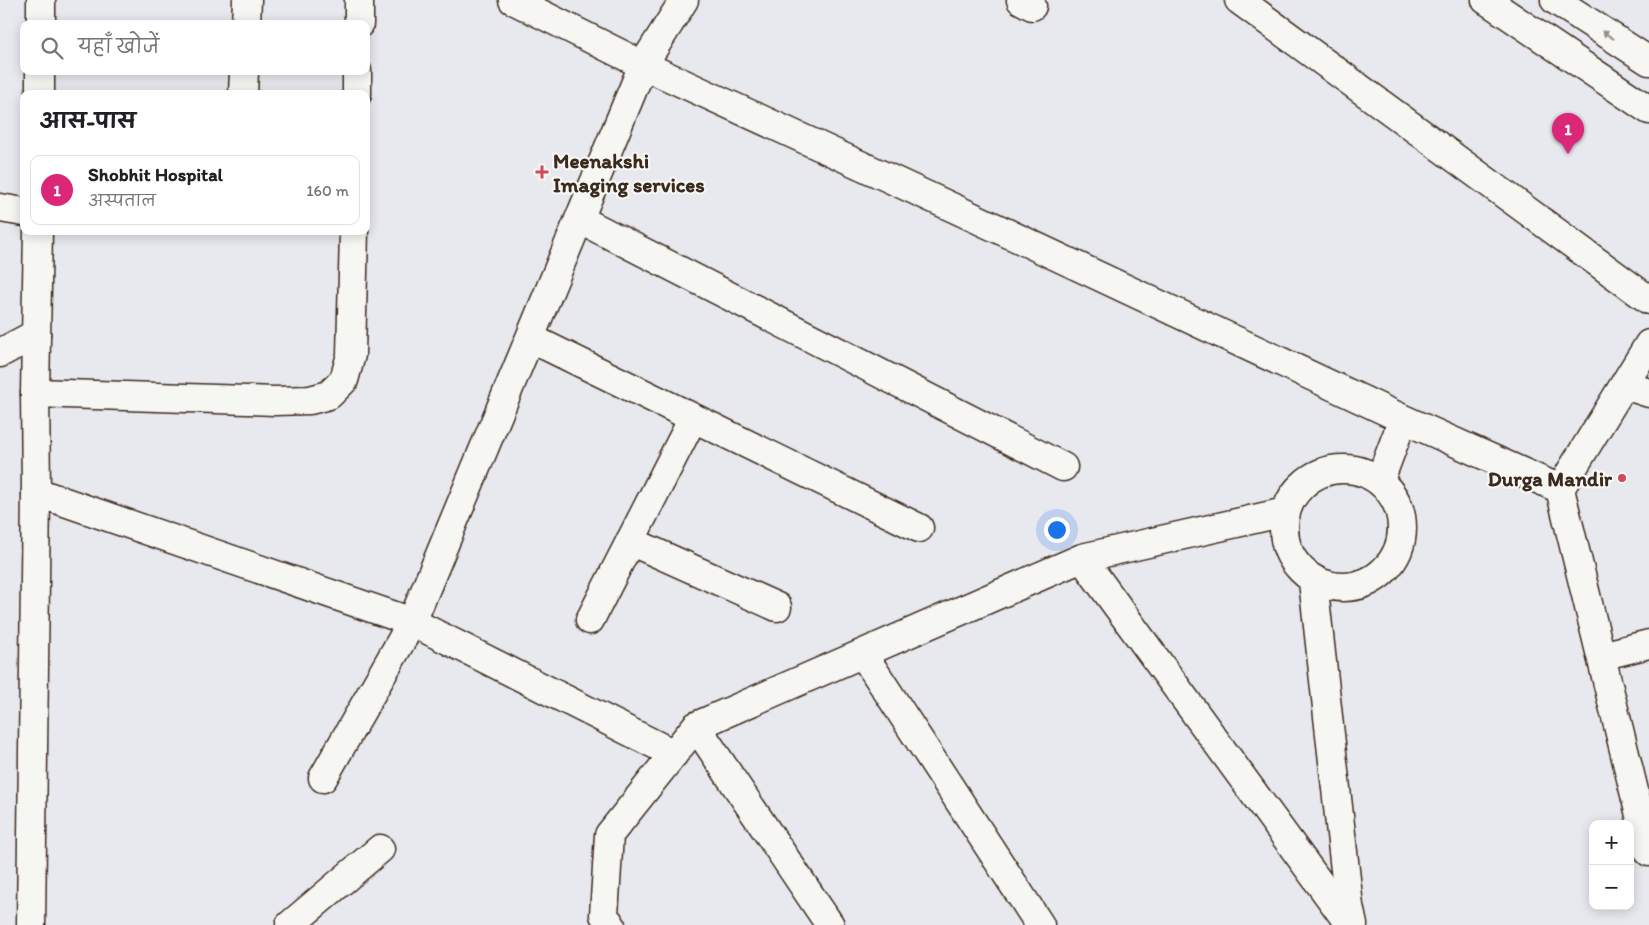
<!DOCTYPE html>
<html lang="hi">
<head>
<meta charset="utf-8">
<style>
  body { margin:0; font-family:Itim,"Playpen Sans Deva",sans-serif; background:#f6f6f6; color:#202124 }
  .controls { position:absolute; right:15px; bottom:15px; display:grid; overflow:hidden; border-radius:10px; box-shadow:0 2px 12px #0003 }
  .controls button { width:45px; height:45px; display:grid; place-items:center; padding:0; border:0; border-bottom:1px solid #e0e0e0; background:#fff; color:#202124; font:25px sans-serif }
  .you { position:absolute; left:1056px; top:529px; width:18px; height:18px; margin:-12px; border:4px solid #fff; border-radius:50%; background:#1a73e8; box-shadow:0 0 0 8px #1a73e833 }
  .badge { display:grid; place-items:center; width:32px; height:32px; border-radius:50%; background:#db2777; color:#fff; font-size:16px; font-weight:700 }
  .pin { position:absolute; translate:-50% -41px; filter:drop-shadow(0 1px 2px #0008) }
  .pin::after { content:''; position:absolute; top:26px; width:18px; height:15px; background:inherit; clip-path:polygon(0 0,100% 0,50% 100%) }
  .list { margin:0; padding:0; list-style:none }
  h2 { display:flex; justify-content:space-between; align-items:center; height:65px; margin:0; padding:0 20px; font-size:21px }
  h2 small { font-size:16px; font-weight:400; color:#757577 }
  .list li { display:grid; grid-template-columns:32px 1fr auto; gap:15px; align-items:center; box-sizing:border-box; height:70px; margin:0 10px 10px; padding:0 10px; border:1px solid #e0e0e0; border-radius:10px }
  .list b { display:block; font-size:19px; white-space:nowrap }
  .list p { margin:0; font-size:16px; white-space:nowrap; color:#757577 }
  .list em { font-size:16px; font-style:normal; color:#757577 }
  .icon { flex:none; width:28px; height:28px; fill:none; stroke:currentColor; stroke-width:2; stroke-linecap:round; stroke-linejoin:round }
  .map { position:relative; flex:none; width:1649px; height:925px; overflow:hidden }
  .search { position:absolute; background:#fff; box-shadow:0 2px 12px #0003; left:20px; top:20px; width:350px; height:55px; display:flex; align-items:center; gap:12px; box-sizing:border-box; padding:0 18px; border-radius:10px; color:#757577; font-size:19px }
  .panel { position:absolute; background:#fff; box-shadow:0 2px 12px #0003; left:20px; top:90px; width:350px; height:145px; border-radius:10px }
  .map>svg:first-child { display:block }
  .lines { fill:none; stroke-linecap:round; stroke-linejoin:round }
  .street-casing { stroke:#3b2a1e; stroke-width:31 }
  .secondary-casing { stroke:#3b2a1e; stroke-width:31 }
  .street { stroke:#f6f6f2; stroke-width:28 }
  .secondary { stroke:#f6f6f2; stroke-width:28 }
  .oneway { fill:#989088 }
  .poi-dot { fill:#d1495b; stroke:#f6f6f2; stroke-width:2 }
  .labels { text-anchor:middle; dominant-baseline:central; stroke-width:4.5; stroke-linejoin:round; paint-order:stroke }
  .poi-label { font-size:21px; font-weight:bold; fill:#3b2a1e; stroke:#f6f6f2; text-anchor:start }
</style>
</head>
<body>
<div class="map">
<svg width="1649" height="925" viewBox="0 0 1649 925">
  <rect width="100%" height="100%" fill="#e8e8ef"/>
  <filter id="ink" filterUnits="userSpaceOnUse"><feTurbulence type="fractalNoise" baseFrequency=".02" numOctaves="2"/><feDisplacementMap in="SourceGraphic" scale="10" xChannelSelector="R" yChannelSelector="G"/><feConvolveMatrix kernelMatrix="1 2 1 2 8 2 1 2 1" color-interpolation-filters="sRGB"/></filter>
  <g filter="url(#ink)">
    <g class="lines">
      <g class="street-casing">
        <path id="street" d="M513 0 643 65 958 210 1403 419 1560 489
          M1021 0 1032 6
          M1239 0 1649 300
          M1486 0 1649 110
          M246 24 247 0
          M359 24V0
          M243 94 244 71
          M357 94V71
          M0 208 24 212
          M579 219 1063 467
          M530 338 919 528
          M1649 344 1560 489 1649 852
          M0 353 36 334
          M1624 385 1649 393
          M35 393 275 401 310 400 329 395 344 380 351 355 354 231
          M1284 528a59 59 0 1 1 118 0a59 59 0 1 1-118 0Z
          M1380 480 1403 419
          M36 492 412 622 674 754
          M630 541 777 607
          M1082 558 1350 925
          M1313 581 1349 906 1353 925
          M590 620 693 418
          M863 654 1040 925
          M1601 656 1649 644
          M696 726 830 925
          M323 778 412 622 643 65 684 0
          M290 925 380 849
          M611 925 604 915 609 835 696 726 1082 558 1285 512"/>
      </g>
      <g class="secondary-casing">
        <path id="secondary" d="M1555 0 1649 61
          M41 24V0
          M40 94V71
          M31 925 36 492 35 393 38 231"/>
      </g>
      <use href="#street" class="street"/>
      <use href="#secondary" class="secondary"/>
    </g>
    <defs><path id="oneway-solid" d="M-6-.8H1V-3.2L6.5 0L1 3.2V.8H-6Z" transform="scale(1.25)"/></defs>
    <use class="oneway" href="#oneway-solid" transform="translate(1608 35) rotate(-147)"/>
  </g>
  <g class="poi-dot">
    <path d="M539.5 164.5h5v5h5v5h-5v5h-5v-5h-5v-5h5z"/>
    <circle cx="1622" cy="478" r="5"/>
  </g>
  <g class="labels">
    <g class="poi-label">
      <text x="553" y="160">Meenakshi<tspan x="553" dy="24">Imaging services</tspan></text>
      <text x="1612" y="478" text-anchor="end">Durga Mandir</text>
    </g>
  </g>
</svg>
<div class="controls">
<button>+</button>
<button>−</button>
</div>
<div class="you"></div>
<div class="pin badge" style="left:1568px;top:154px">1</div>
<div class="search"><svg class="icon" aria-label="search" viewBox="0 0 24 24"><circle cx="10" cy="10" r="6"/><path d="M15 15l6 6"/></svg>यहाँ खोजें</div>
<section class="panel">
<h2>आस-पास<small></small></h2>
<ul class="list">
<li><span class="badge">1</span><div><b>Shobhit Hospital</b><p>अस्पताल</p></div><em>160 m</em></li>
</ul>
</section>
</div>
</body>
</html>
